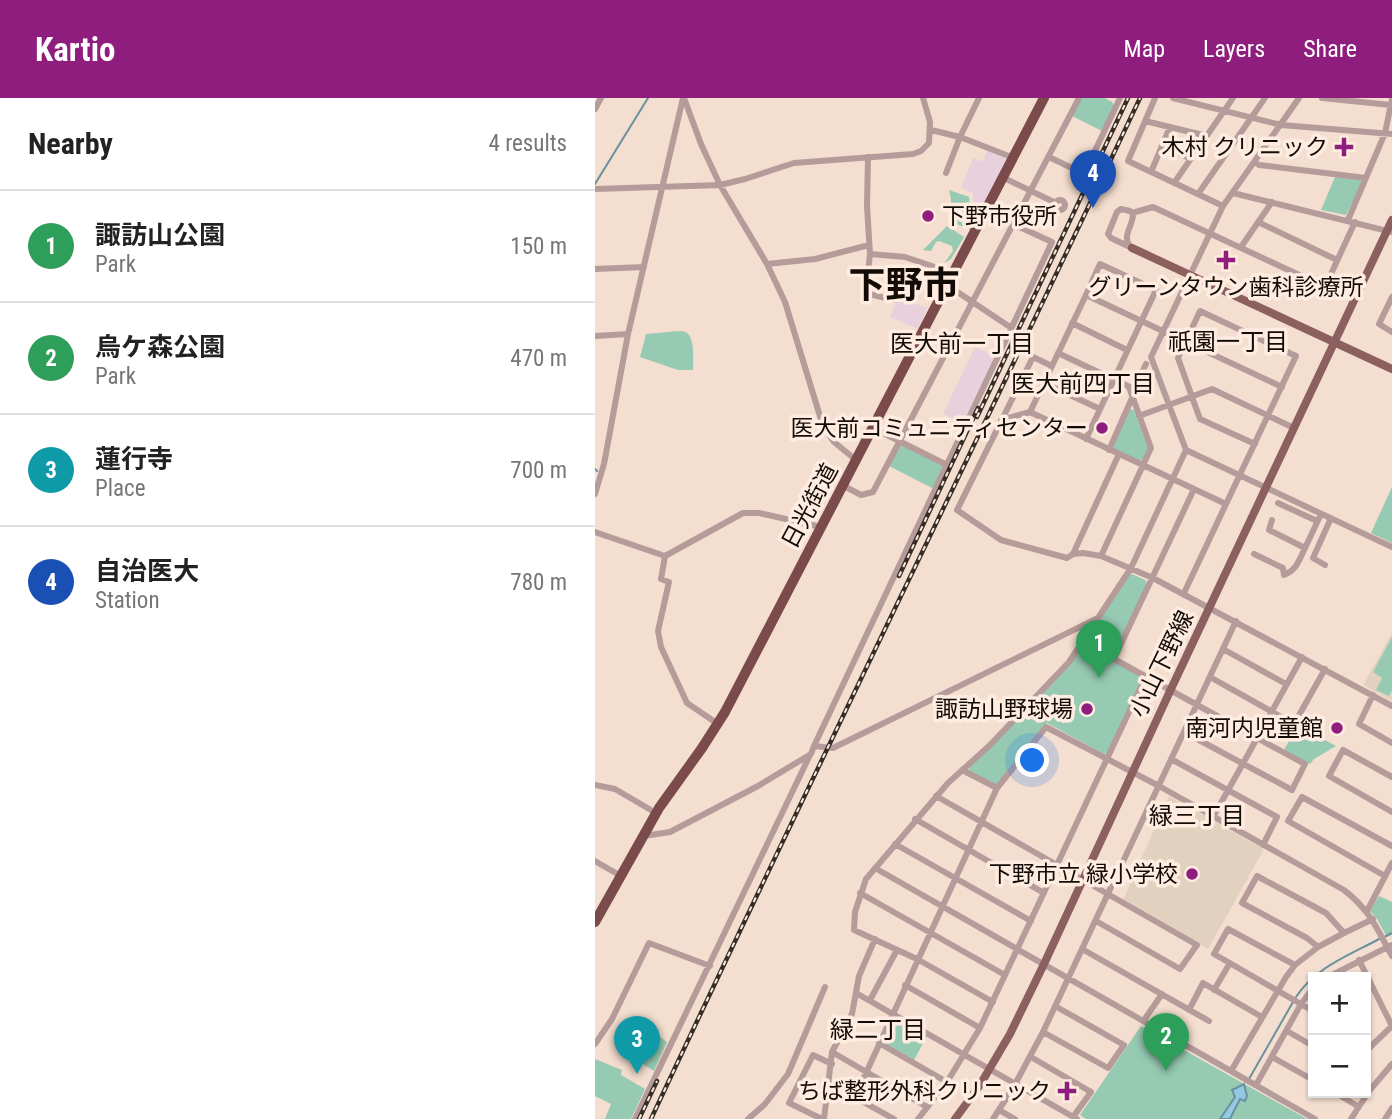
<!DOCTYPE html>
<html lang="en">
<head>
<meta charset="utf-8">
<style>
  body { margin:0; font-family:"Roboto Condensed","Noto Sans JP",sans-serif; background:#f6f6f6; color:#222 }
  .controls { position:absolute; right:21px; bottom:21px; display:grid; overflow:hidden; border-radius:0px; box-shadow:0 2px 5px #0004 }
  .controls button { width:63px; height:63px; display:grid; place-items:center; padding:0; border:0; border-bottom:2px solid #e0e0e0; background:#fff; color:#222; font:35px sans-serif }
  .you { position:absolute; left:438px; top:663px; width:24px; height:24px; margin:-18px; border:5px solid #fff; border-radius:50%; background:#1a73e8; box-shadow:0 0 0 10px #1a73e833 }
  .badge { display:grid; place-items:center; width:46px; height:46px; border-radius:50%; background:#8e1d7e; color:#fff; font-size:23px; font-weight:700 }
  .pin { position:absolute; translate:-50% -58px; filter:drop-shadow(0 2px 4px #0008) }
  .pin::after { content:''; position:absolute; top:37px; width:24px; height:21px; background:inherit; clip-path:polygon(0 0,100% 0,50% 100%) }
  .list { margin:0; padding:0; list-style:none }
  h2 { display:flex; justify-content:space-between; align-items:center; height:91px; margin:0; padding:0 28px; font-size:30px }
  h2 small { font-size:23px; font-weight:400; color:#767676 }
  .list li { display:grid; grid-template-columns:46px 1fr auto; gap:21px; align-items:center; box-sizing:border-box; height:112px; padding:0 28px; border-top:2px solid #e0e0e0 }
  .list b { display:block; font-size:26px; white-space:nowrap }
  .list p { margin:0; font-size:23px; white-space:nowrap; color:#767676 }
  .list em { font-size:23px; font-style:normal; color:#767676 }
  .map { position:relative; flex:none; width:797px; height:1021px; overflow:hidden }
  header { display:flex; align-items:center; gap:42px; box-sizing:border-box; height:98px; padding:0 35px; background:#8e1d7e; color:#fff }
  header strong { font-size:33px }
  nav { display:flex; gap:38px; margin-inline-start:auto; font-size:24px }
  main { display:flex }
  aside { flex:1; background:#fff }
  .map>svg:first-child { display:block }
  .commercial { fill:#e8d1dd }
  .education { fill:#e3d1c0 }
  .green { fill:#96cab2 }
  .water { fill:#91cae1; stroke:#6b919f; stroke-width:2 }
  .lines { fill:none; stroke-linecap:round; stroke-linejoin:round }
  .stream { stroke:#6b919f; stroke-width:2 }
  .minor { stroke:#b59b9a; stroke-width:6 }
  .major { stroke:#8b605f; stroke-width:8 }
  .highway { stroke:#7b4a4a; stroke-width:10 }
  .rail-casing { stroke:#362d26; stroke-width:4.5 }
  .rail { stroke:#feece0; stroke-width:2; stroke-dasharray:5; stroke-linecap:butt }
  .poi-dot { fill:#8e1d7e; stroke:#feece0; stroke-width:2.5 }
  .labels { text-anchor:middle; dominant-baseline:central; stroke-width:7; stroke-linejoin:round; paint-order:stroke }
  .poi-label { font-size:23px; fill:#120b06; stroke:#feece0; text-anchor:end }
  .street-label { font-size:23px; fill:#120b06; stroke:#feece0 }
  .neighbourhood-label { font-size:24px; fill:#120b06; stroke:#feece0 }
  .town-label { font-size:37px; font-weight:bold; fill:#120b06; stroke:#feece0 }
</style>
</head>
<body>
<header>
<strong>Kartio</strong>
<nav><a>Map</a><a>Layers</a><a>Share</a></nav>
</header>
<main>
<aside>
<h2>Nearby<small>4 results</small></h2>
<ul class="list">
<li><span class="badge" style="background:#2e9e5b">1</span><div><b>諏訪山公園</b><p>Park</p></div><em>150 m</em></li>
<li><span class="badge" style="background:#2e9e5b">2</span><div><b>烏ケ森公園</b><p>Park</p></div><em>470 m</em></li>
<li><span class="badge" style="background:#0f9aa8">3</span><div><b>蓮行寺</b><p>Place</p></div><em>700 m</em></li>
<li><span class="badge" style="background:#1a4fb4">4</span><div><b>自治医大</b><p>Station</p></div><em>780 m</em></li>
</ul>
</aside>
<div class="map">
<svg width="797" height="1021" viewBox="0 0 797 1021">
  <rect width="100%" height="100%" fill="#f4decf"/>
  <path class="commercial" d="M393 51 413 60 380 122 378 95 366 90 378 60 387 64Z
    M303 200 332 210 323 231 295 219Z
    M380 249 400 258 368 325 348 316Z"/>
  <path class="education" d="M797 535V603L768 587Z
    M574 698 667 750 668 753 613 851 528 802Z"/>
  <path class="green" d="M487 0H510L517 4 519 7 507 33 477 18Z
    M740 79 765 82 767 85 751 117 726 112Z
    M354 92 374 99 377 127 375 131 355 124 356 101Z
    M352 128 369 139 356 161 349 165 358 153 357 148 344 143 341 144 336 153 328 152Z
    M73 234C78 234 88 232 92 235 100 241 98 263 98 272H83L45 259 51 236Z
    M535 311 539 312 553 350 548 362 544 363 519 352 518 348Z
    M307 347 348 368 349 371 339 391 294 368 304 348Z
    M797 389V445L776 435Z
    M537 476 550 482 552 485 517 562 546 578 547 582 512 655 509 656 452 625 403 686H399L374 673V669L458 584 534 477Z
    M797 539V592L794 598 781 592 787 580 778 574Z
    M703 627 741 648 719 661 715 666 689 652Z
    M784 798 797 804V837L792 839 782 821 775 813Z
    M40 920 72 944 59 973 43 963 48 955 42 951 45 943 30 933Z
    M300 920 332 938 319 962 289 945 287 942 297 921Z
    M546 928 712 1021H491L485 1017Z
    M0 961 27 972 26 977 50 991 36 1021H10L16 1006 0 998Z"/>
  <path class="water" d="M649 986 652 998 650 1003 645 1001 635 1021H625L640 999 637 992Z"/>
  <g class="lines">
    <path class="stream" d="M0 86 53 0
      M0 371 2 373
      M789 839 797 835
      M701 899C721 869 753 858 784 841
      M654 981 698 904"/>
    <path class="minor" d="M89 0 106 46 125 87 172 166 190 204 228 328 239 344 261 362
      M560 0 533 63 628 108
      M578 0 686 27 797 36
      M704 0 628 108 556 259 591 352 797 449
      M727 0 796 7
      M0 11 6 0
      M550 23 612 38
      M336 32 365 39 419 60
      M578 52 596 61
      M273 59 272 108 275 156 310 159 358 175
      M454 59 489 76 525 0
      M659 64 664 67 771 80
      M556 74 575 29
      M351 75 365 39 384 0
      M409 80 461 105
      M579 85 638 0
      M0 91 125 87 150 81 199 65 318 56 326 53 334 45 335 24 328 0
      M638 95 797 134
      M603 96 670 0
      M460 107a5 5 0 1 1 10 0a5 5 0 1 1-10 0Z
      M526 111 535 113 538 116C538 129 525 139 537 150L516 140 513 136 522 114Z
      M537 115 558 109 730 189 760 124
      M753 122 790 35 797 1
      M663 124 742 162
      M646 149 677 104
      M275 156 271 192 274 196 300 202
      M172 166 220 161 274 147
      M0 171 49 169
      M352 187 415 229
      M491 197 505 166 561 192 491 341
      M797 199 784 226 797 234
      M477 225 532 252
      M0 238 33 236
      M463 255 539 291 551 266
      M457 268 438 259 362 412 406 442 472 460 478 456 488 455 506 458 558 480 797 608
      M449 285 505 311
      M435 314 491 197 687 289
      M544 318 617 291 699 330
      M406 322 435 314 631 406
      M278 330 352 367
      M514 352 537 300
      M247 387 266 397 278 394 484 0
      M599 391 519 561 662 640 707 559
      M0 396 9 366 33 236 88 0
      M683 405 722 423
      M677 422 674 432 710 450 726 416
      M0 434 70 458
      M478 456 524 356
      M659 456 688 470 689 477C702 472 704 462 710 450
      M506 458 556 350 534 289
      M730 467 718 460 736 420
      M589 495C627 416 664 337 701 258L605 213 583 260 605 321 660 346
      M628 551 691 586
      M615 579 699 626 730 571
      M778 597 764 626 797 645
      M123 626 92 605 66 549 63 533 74 484 66 481 70 458 148 415H164L226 429
      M589 634 697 692 710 666 662 640C648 666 633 692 618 719
      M219 648 457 144 418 126
      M576 661 682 719 668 747
      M367 672 402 690
      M797 679 748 652 734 678 797 714
      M0 687 20 691 61 715
      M341 698 602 847 585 871 501 823
      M320 721 449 795
      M49 738 75 734 163 688 216 656 219 648 238 650 501 521
      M300 746 436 823
      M0 763 26 778
      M280 770 720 1021
      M790 778 693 723 707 699 797 748
      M265 795 410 877
      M772 813 797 765
      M749 835 778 821
      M487 851 614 923
      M764 862 797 928 771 953
      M700 867 633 831 619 856 718 913
      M733 879 797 847
      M310 887 385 930
      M619 892 635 865
      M261 895 482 1021
      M275 902 302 852
      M398 904 322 861 259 832 260 814 271 781 353 685 394 648 474 564 536 470 591 352
      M594 912 608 885 667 919
      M549 922 567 896
      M692 933 718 948
      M448 934 513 970 529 947 460 908
      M284 945 352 984
      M0 946 17 921 54 845 115 868
      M237 954 332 1009
      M436 959 496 994 478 1019
      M677 959 718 982
      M636 973 691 879 700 867 723 849 712 840 647 805 662 778 731 815 749 835 723 849
      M234 985 299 1021
      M661 987 706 906 718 890
      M741 995 764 1009
      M260 999 402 690 451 629 564 688 749 792C775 812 782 831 797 858
      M404 1012 420 1021
      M40 1021 215 657
      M153 1021 170 1006 193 976 230 889
      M227 1021 194 1005 218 957 237 966
      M229 1021 237 954 257 916 264 878 280 841
      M323 1021 352 984 385 930 551 578
      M398 1021 418 990 448 934 641 523
      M756 1021 774 993 797 966
      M790 1021 797 1010"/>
    <path class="major" d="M537 150 797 271
      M360 1021 385 987 415 936 449 866 576 591 797 122"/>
    <path class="highway" d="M0 824 64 710 107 650 130 614 449 0"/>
    <g class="rail-casing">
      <path id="rail" d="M382 319 533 0
        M304 478 383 310
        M44 1021 62 983
        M56 1021C216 679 384 341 545 0"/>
    </g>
    <use href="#rail" class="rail"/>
  </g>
  <g class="poi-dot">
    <path d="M745.5 38.5h7v7h7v7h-7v7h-7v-7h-7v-7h7z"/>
    <circle cx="333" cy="118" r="7"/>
    <path d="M627.5 151.5h7v7h7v7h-7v7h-7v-7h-7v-7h7z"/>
    <circle cx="507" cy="330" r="7"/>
    <circle cx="492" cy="611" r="7"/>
    <circle cx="742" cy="630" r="7"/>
    <circle cx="597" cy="776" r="7"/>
    <path d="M468.5 982.5h7v7h7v7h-7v7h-7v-7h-7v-7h7z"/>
  </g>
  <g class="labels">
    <g class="poi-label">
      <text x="733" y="49">木村 クリニック</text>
      <text x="347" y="118" text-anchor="start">下野市役所</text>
      <text x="631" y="189" text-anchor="middle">グリーンタウン歯科診療所</text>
      <text x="493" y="330">医大前コミュニティセンター</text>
      <text x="478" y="611">諏訪山野球場</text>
      <text x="728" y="630">南河内児童館</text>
      <text x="583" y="776">下野市立 緑小学校</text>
      <text x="456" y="993">ちば整形外科クリニック</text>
    </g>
    <g class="street-label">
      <text transform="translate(215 408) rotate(-62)">日光街道</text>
      <text transform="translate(567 566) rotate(-64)">小山下野線</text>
    </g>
    <g class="neighbourhood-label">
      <text x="633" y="244">祇園一丁目</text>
      <text x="367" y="246">医大前一丁目</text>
      <text x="488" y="286">医大前四丁目</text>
      <text x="602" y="718">緑三丁目</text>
      <text x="283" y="932">緑二丁目</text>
    </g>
    <g class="town-label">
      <text x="309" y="187">下野市</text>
    </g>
  </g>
</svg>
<div class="controls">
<button>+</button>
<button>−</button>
</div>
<div class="you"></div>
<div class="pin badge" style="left:504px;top:580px;background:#2e9e5b">1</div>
<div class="pin badge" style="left:571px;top:973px;background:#2e9e5b">2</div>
<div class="pin badge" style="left:42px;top:976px;background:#0f9aa8">3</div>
<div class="pin badge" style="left:498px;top:110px;background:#1a4fb4">4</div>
</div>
</main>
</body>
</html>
